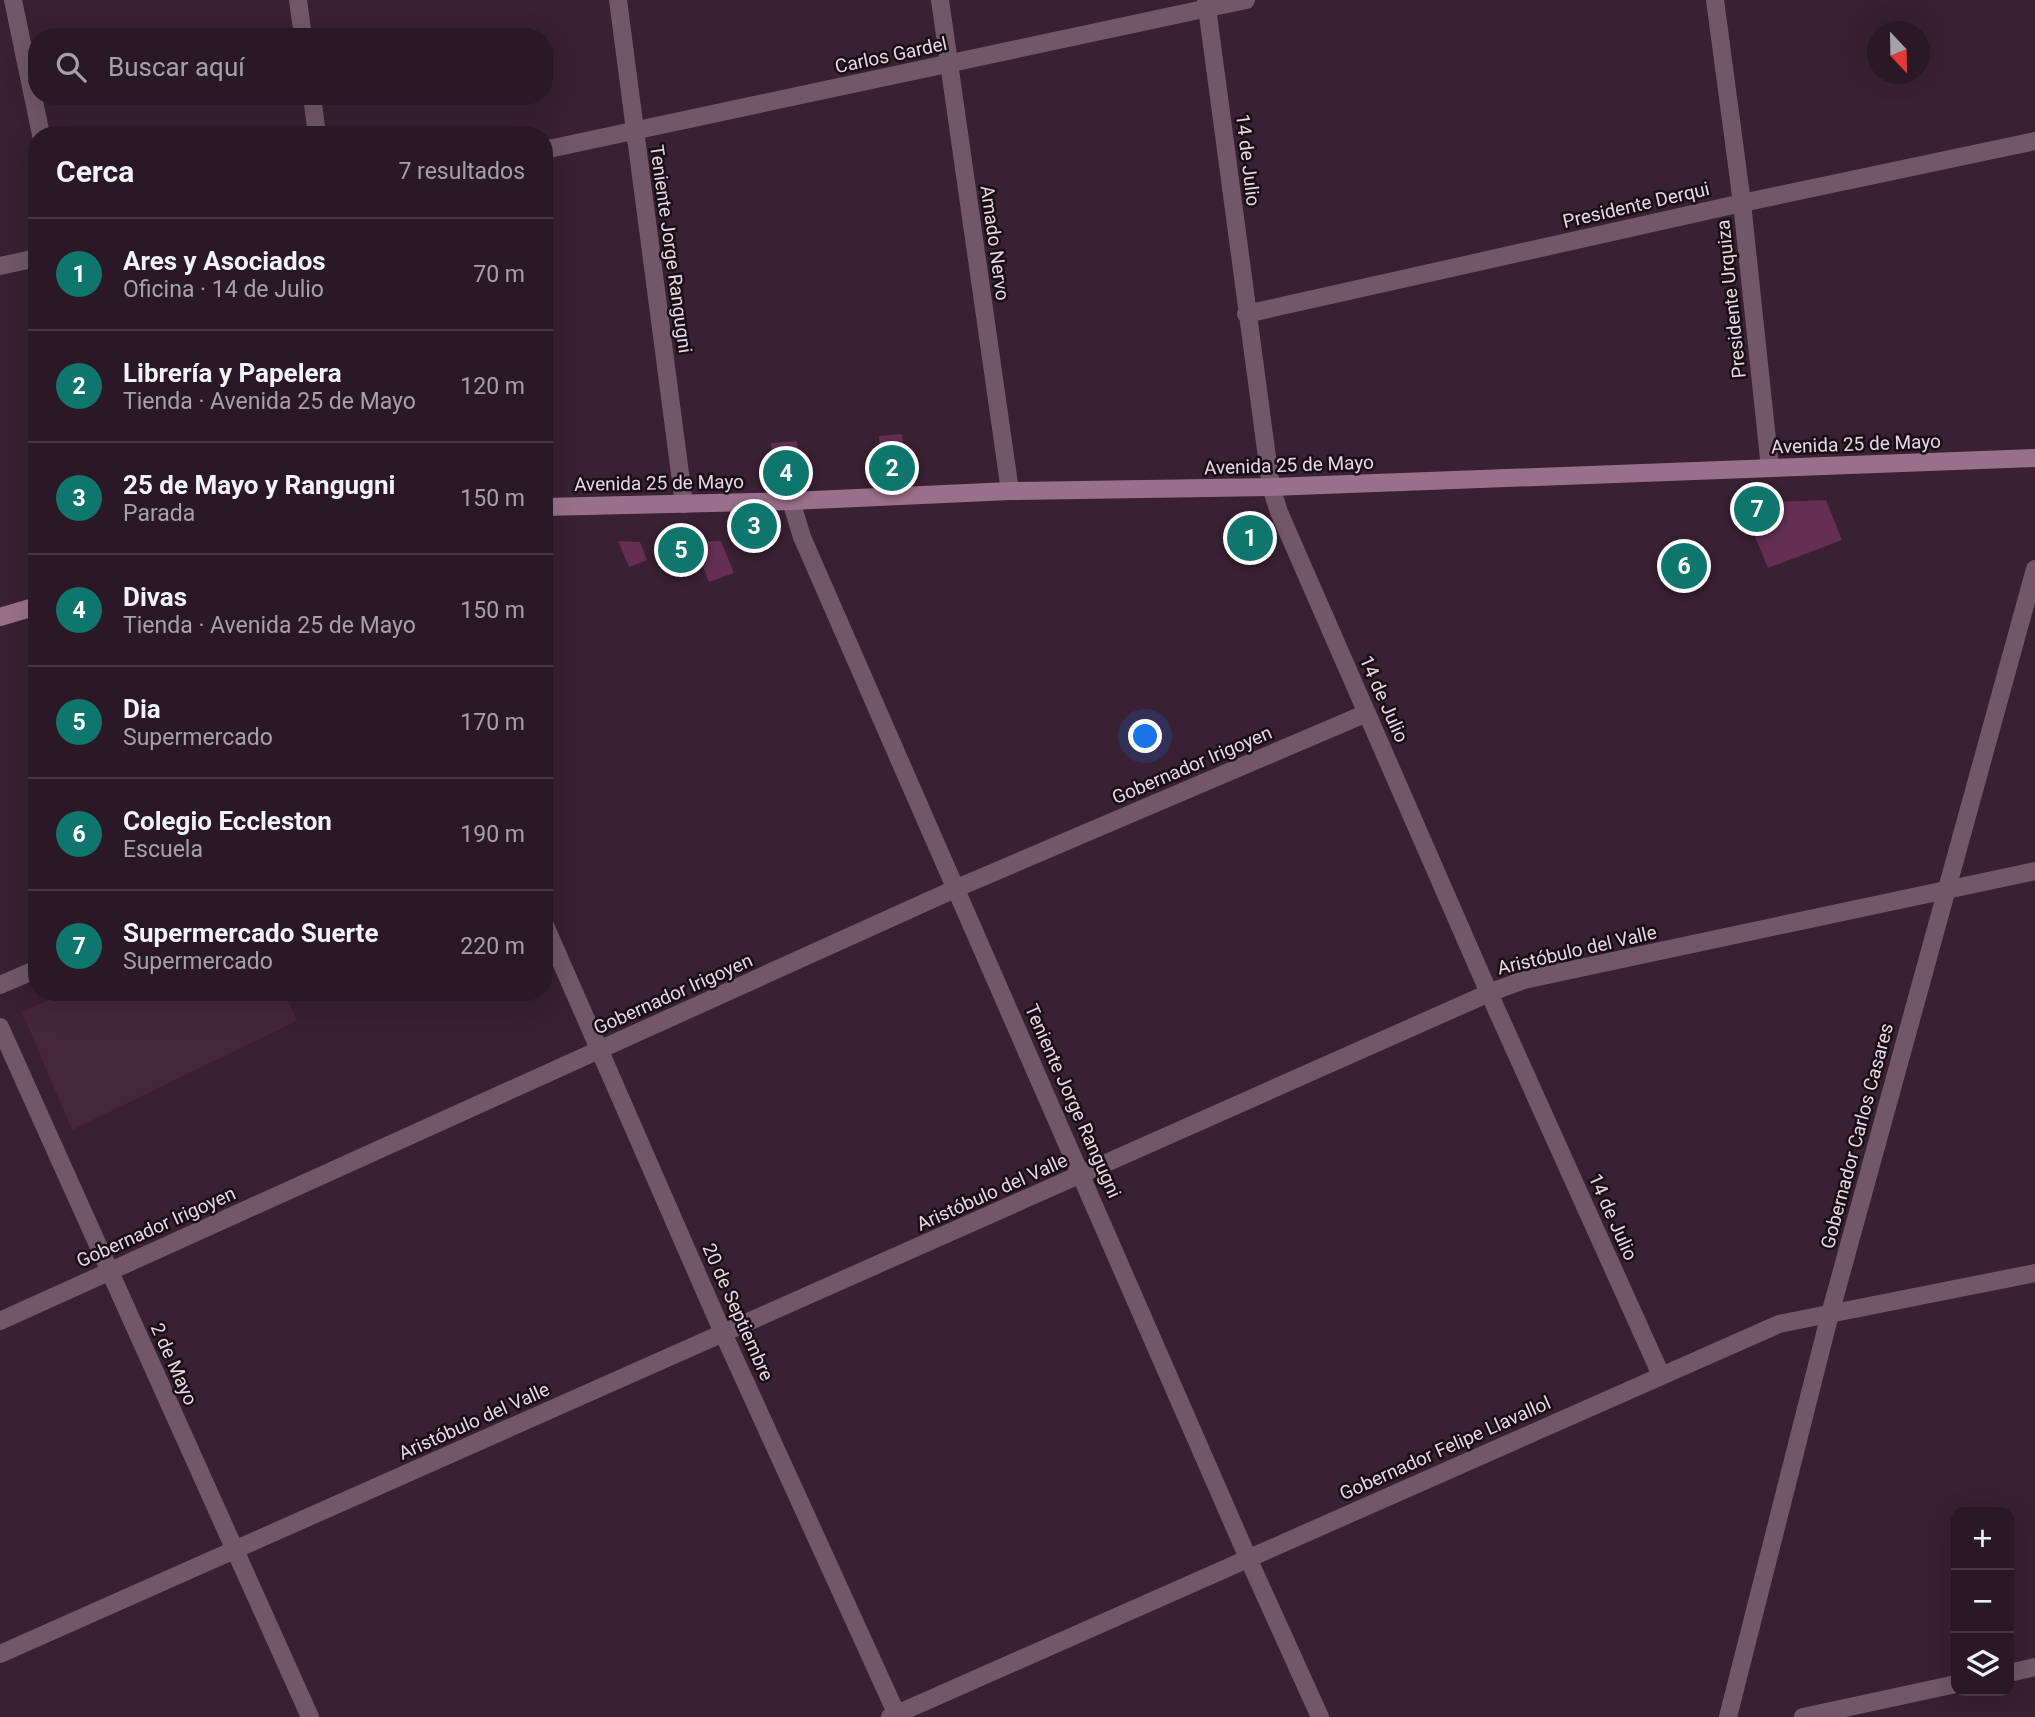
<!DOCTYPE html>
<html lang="es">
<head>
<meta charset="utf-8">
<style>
  body { margin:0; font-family:Roboto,sans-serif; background:#372532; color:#f1f3f6 }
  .controls { position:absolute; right:21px; bottom:21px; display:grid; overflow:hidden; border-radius:14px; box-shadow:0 7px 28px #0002 }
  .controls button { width:63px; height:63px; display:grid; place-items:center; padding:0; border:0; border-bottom:2px solid #473743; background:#2b1826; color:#f1f3f6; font:35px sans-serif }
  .compass { position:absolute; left:1867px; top:21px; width:63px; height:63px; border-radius:50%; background:#2b1826; box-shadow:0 7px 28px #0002; rotate:158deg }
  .you { position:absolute; left:1146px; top:737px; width:24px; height:24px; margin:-18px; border:5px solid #fff; border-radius:50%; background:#1a73e8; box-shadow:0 0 0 10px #1a73e833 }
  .badge { display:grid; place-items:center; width:46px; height:46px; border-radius:50%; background:#0f766e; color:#fff; font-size:23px; font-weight:700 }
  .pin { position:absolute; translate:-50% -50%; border:4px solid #fff; box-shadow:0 2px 7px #0006 }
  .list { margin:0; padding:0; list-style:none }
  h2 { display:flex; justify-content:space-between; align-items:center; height:91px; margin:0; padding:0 28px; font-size:30px }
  h2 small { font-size:23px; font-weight:400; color:#a6a0a7 }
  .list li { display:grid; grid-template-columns:46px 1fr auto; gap:21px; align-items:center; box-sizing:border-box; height:112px; padding:0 28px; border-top:2px solid #473743 }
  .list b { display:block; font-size:26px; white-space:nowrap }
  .list p { margin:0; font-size:23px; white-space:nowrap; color:#a6a0a7 }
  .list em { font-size:23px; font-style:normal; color:#a6a0a7 }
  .icon { flex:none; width:38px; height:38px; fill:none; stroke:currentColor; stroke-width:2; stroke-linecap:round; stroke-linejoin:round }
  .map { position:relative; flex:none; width:2035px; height:1717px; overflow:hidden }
  .search { position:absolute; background:#2b1826; box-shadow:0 7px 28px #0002; left:28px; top:28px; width:525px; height:77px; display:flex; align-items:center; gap:18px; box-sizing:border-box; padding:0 24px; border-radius:28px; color:#a6a0a7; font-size:26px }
  .panel { position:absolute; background:#2b1826; box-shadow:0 7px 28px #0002; left:28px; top:126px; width:525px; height:875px; border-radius:28px }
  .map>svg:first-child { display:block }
  .built { fill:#46263c }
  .building { fill:#642e55 }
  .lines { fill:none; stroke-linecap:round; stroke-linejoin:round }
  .minor { stroke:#715768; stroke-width:18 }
  .tertiary { stroke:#715768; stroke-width:18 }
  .secondary { stroke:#99708b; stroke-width:18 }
  .labels { text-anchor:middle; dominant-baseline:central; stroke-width:5; stroke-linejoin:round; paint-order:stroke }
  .street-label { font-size:19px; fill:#e8d6e1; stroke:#190e16 }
</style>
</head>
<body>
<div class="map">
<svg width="2035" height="1717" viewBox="0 0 2035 1717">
  <rect width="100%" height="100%" fill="#392032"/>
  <path class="built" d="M66 992H284L297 1021 72 1130 22 1012Z"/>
  <path class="building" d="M902 434 905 469 881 471 879 436Z
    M797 441 801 479 775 481 771 443Z
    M1826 500 1842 540 1768 568 1741 503Z
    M1259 522 1265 529 1273 546 1241 561 1225 527Z
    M618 541 640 542 647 560 629 567Z
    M721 541 734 573 709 582 700 558 673 569 663 543Z"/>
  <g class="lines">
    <path class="minor" d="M13 0 41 135
      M298 0 303 37
      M618 0 684 504
      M940 0 1010 491
      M1206 0 1271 487 1279 512 1489 993 1661 1375
      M1715 0 1742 203 1770 468
      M312 96 317 135
      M544 150 1246 0
      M0 266 37 258
      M1246 314 1742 203 2035 141
      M791 501 802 537 1248 1558 1320 1717
      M544 923 723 1333 898 1717
      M0 985 37 969
      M0 1027 310 1717
      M0 1321 957 888 1367 713
      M0 1654 1489 993 1524 980 2035 871
      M2009 1673 2035 1667
      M890 1717 1779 1324 2035 1273
      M1803 1717 1956 1684"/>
    <path class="tertiary" d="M1728 1717 1830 1314 2035 569"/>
    <path class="secondary" d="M544 507 791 501 1010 491 1271 487 2035 458
      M0 617 37 606"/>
  </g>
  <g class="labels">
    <g class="street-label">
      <text transform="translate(891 55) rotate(-12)">Carlos Gardel</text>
      <text transform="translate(1248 160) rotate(83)">14 de Julio</text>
      <text transform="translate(1636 205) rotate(-13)">Presidente Derqui</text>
      <text transform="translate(995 243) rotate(82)">Amado Nervo</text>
      <text transform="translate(671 249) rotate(82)">Teniente Jorge Rangugni</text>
      <text transform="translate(1731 299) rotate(-96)">Presidente Urquiza</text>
      <text transform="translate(1856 444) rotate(-2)">Avenida 25 de Mayo</text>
      <text transform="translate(1289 465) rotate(-2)">Avenida 25 de Mayo</text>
      <text transform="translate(659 483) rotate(-1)">Avenida 25 de Mayo</text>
      <text transform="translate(1384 699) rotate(66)">14 de Julio</text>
      <text transform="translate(1192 765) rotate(-23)">Gobernador Irigoyen</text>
      <text transform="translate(1577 950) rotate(-13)">Aristóbulo del Valle</text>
      <text transform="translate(673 994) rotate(-24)">Gobernador Irigoyen</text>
      <text transform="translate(1073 1101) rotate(66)">Teniente Jorge Rangugni</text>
      <text transform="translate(1857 1136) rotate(-75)">Gobernador Carlos Casares</text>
      <text transform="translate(992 1192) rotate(-24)">Aristóbulo del Valle</text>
      <text transform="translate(1613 1217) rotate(66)">14 de Julio</text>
      <text transform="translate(156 1227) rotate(-24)">Gobernador Irigoyen</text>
      <text transform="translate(738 1312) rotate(66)">20 de Septiembre</text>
      <text transform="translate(174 1364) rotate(66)">2 de Mayo</text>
      <text transform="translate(474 1421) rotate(-24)">Aristóbulo del Valle</text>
      <text transform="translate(1445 1448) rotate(-24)">Gobernador Felipe Llavallol</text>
    </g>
  </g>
</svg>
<div class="controls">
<button>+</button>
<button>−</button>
<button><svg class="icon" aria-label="layers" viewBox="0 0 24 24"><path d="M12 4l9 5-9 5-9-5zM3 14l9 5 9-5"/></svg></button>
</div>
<svg class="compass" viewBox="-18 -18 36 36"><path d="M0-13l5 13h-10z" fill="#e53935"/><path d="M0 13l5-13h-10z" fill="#a6a0a7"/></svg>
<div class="you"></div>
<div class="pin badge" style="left:1250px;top:538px">1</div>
<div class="pin badge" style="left:892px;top:468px">2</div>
<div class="pin badge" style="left:754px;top:526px">3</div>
<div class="pin badge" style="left:786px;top:473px">4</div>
<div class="pin badge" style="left:681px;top:550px">5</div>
<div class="pin badge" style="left:1684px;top:566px">6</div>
<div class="pin badge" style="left:1757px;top:509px">7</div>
<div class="search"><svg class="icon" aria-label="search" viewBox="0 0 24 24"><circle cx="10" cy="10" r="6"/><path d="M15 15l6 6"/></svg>Buscar aquí</div>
<section class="panel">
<h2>Cerca<small>7 resultados</small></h2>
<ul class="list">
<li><span class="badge">1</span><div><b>Ares y Asociados</b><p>Oficina · 14 de Julio</p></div><em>70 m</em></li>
<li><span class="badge">2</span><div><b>Librería y Papelera</b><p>Tienda · Avenida 25 de Mayo</p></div><em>120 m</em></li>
<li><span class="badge">3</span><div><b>25 de Mayo y Rangugni</b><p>Parada</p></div><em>150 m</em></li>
<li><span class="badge">4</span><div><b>Divas</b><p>Tienda · Avenida 25 de Mayo</p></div><em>150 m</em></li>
<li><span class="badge">5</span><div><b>Dia</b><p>Supermercado</p></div><em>170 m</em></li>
<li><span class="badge">6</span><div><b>Colegio Eccleston</b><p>Escuela</p></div><em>190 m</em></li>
<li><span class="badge">7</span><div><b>Supermercado Suerte</b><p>Supermercado</p></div><em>220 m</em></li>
</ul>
</section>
</div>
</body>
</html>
